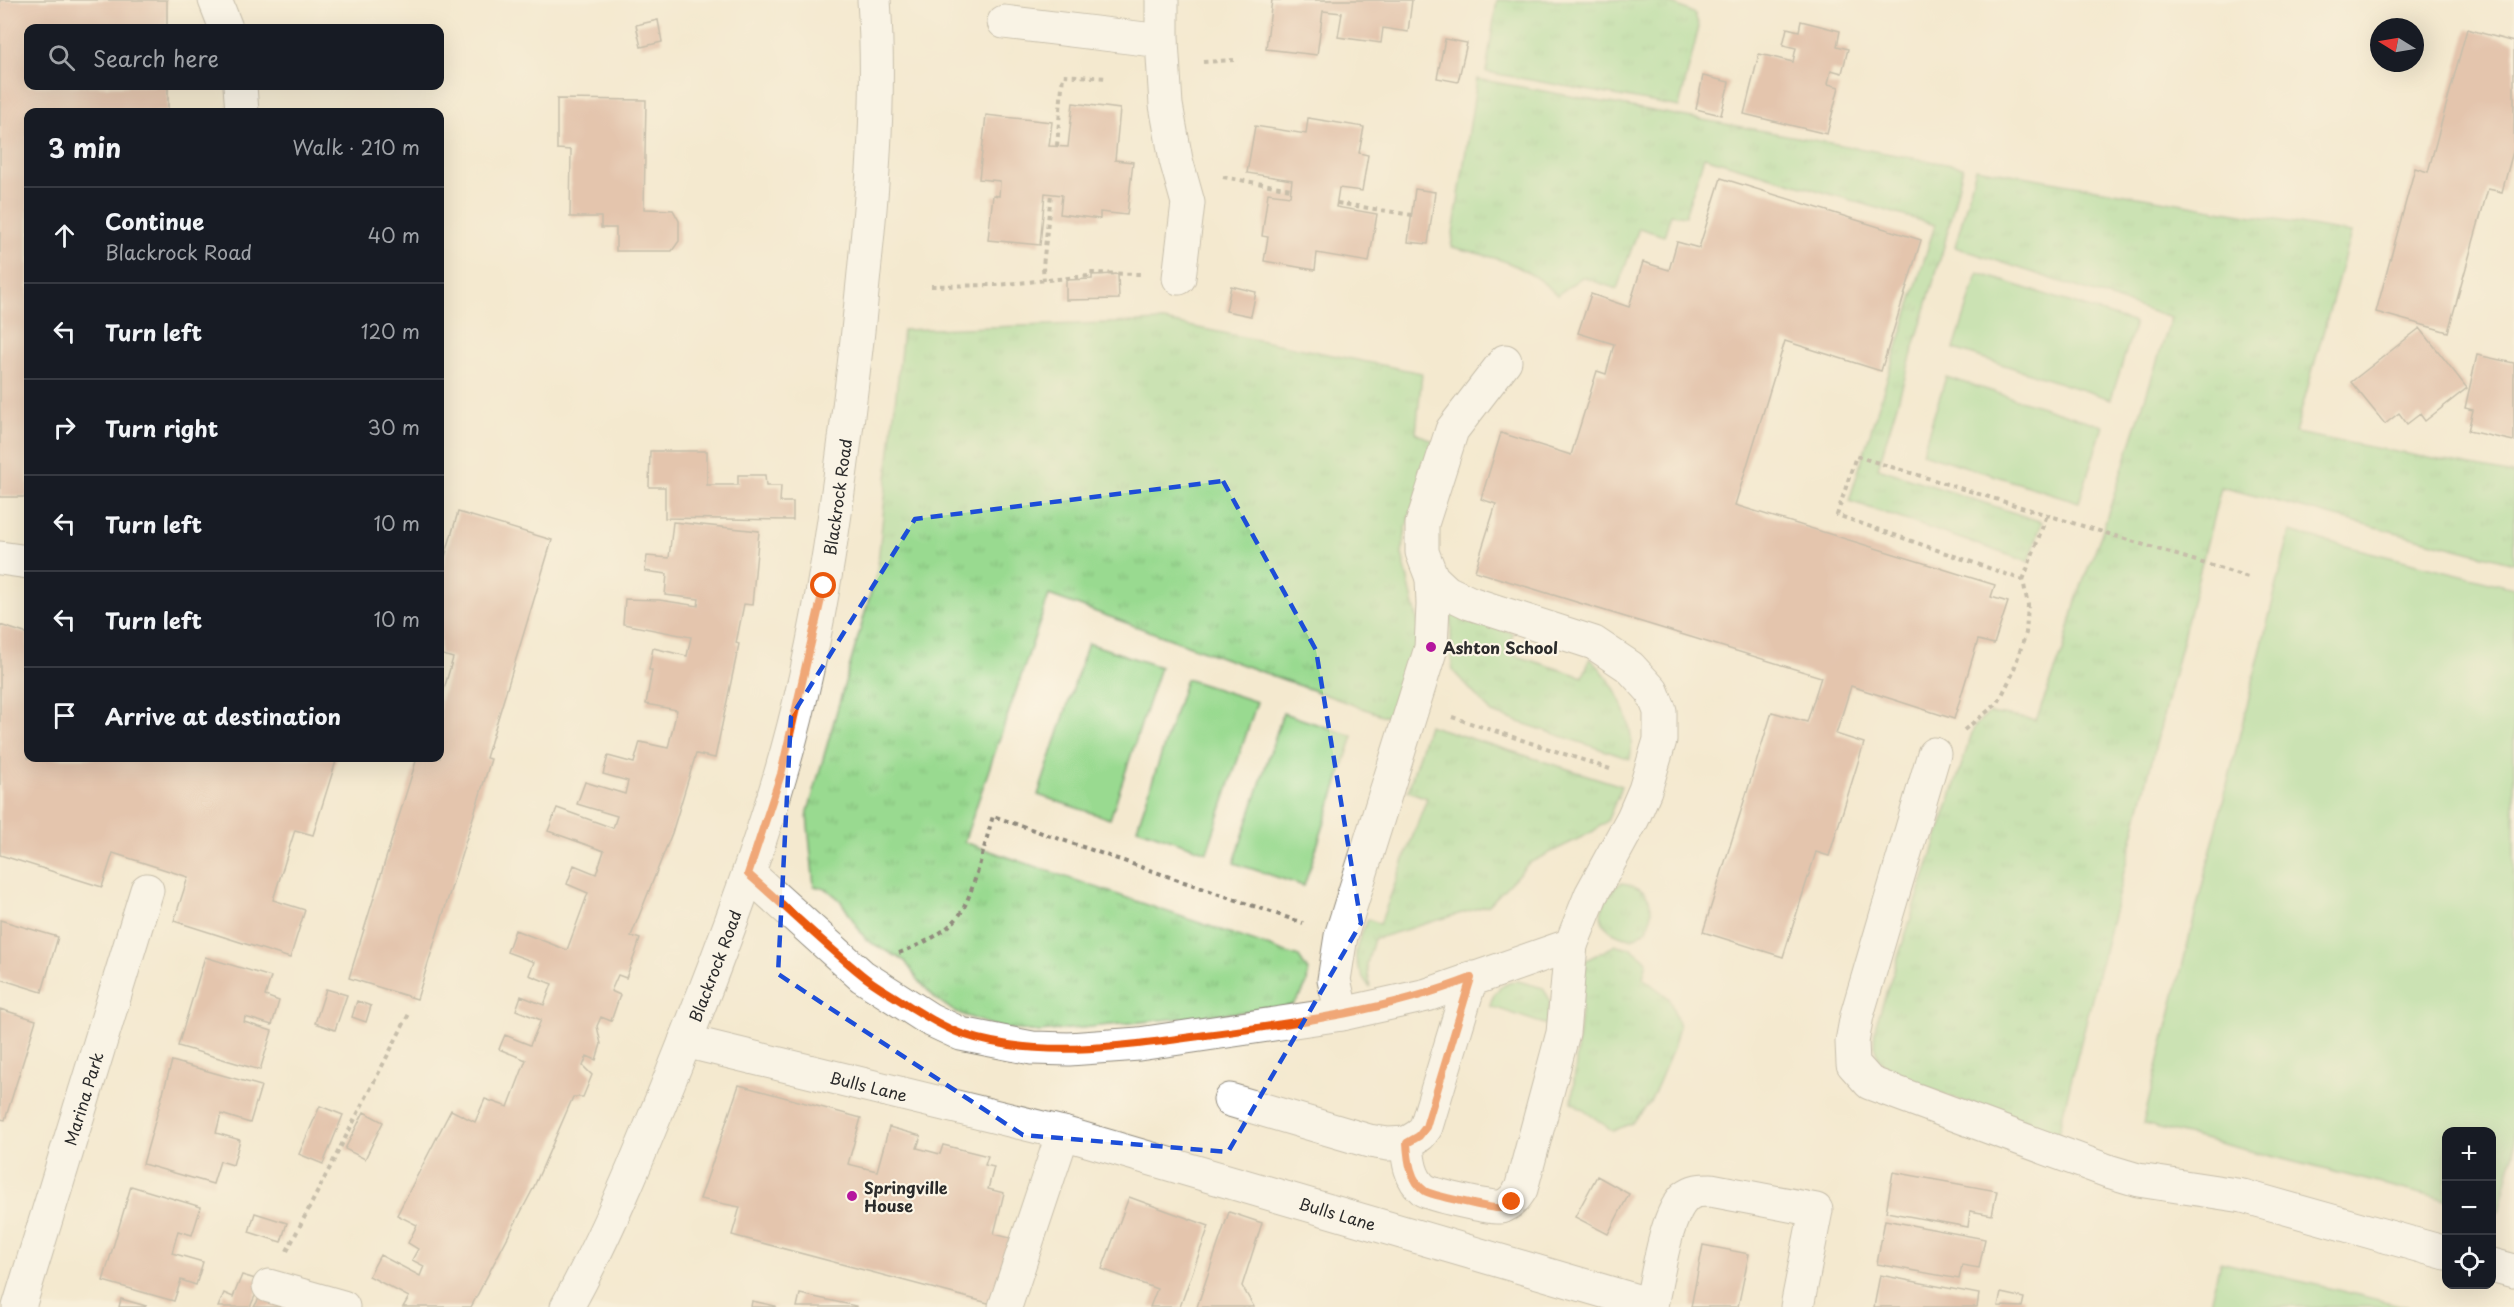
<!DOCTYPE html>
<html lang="en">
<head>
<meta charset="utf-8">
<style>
  body { margin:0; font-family:"Playpen Sans",sans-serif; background:#20242c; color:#f1f3f6 }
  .controls { position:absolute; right:18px; bottom:18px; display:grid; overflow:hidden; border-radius:12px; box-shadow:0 6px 24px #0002 }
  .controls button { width:54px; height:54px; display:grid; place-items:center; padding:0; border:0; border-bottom:2px solid #363941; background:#171b24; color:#f1f3f6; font:30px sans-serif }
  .compass { position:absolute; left:2370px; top:18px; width:54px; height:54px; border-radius:50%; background:#171b24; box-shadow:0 6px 24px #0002; rotate:281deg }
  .stop { position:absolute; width:18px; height:18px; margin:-14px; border:4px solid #ea580c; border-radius:50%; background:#fff }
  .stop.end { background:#ea580c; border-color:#fff; box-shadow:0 2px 6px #0008 }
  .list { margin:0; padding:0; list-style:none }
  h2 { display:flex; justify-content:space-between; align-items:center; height:78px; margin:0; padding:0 24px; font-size:26px }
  h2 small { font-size:20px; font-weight:400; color:#9ea1a6 }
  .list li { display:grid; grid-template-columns:39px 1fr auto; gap:18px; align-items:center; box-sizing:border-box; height:96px; padding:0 24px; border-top:2px solid #363941 }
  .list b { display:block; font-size:22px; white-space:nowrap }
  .list p { margin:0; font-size:20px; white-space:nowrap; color:#9ea1a6 }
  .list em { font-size:20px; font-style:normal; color:#9ea1a6 }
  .icon { flex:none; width:33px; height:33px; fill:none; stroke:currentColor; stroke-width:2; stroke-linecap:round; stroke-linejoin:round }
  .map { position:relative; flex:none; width:2514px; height:1307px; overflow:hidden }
  .search { position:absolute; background:#171b24; box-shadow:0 6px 24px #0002; left:24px; top:24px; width:420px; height:66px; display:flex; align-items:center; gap:15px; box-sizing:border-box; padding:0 21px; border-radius:12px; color:#9ea1a6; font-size:22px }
  .panel { position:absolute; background:#171b24; box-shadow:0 6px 24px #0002; left:24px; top:108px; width:420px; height:654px; border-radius:12px }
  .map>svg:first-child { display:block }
  .grass { fill:url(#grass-tufts); stroke:#62825e; stroke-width:1.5 }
  .park { fill:#99da90; stroke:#62825e; stroke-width:1.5 }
  .building { fill:#d09984 }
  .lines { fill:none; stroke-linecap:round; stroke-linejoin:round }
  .minor-casing { stroke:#908a7d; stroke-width:35 }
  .path { stroke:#908a7d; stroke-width:4; stroke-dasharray:4.5 4.5; stroke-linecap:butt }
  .minor { stroke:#fff; stroke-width:33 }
  .route { stroke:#ea580c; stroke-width:8 }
  .marked { fill:none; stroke:#1d4ed8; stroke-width:4.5; stroke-dasharray:12 8; stroke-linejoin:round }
  .poi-dot { fill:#b5179e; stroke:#fcf5e5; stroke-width:2 }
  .labels { text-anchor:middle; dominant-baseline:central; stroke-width:4.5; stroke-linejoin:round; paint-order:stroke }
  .street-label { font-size:16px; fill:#2b2b2b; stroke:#fcf5e5 }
  .poi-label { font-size:16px; font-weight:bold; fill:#2b2b2b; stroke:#fcf5e5; text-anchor:start }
</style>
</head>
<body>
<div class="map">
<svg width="2514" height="1307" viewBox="0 0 2514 1307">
  <defs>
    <pattern id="grass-tufts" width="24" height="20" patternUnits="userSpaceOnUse" patternTransform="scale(1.5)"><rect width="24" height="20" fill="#99da90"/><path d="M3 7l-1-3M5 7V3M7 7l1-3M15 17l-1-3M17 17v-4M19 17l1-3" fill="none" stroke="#84bb7c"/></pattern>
  </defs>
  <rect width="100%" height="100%" fill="#fcf5e5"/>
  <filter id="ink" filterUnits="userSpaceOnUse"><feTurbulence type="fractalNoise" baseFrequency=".0167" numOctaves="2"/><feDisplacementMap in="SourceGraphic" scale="12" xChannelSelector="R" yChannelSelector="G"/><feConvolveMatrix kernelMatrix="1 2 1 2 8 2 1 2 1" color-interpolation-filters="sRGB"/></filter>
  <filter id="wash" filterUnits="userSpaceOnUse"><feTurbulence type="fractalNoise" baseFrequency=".008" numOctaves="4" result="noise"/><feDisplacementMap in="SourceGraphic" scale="24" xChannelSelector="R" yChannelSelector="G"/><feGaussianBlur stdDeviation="1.35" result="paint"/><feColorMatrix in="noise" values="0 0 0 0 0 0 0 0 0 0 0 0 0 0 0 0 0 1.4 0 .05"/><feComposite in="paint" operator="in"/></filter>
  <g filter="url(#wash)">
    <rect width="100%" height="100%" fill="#f4e9cf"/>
    <path class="grass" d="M1497 0H1654L1676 5 1695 14 1699 27 1679 107 1486 72Z
      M1477 79 1963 167 1944 246 1878 468 2042 522 2029 562 1849 501 1935 225 1704 157 1685 216 1671 214 1664 236 1639 228 1617 289 1582 277 1557 295C1525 263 1494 257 1451 247Z
      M1976 168 2351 233 2295 433 2514 474V563L2221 487 2058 1133C2025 1122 1897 1084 1880 1060 1872 1049 1874 1037 1876 1024L1974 727 1989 713 2036 720 2063 651 2077 597 2101 535 2171 318 1955 247Z
      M1164 321 1422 373 1416 433 1435 442 1406 528 1402 554 1420 631 1398 721 1049 595 964 842 1299 957 1308 971 1307 983 1301 995 1292 1005 1273 1009 1039 1032 1000 1028 955 1012 935 998 919 981 905 961 866 940 840 900 828 890 814 886 807 815 877 571 903 330Z
      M1451 613 1513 633 1508 653 1583 677 1590 658C1615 681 1637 724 1630 759L1492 713 1453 671 1451 656Z
      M1428 725 1622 786 1607 821 1592 832 1529 863 1489 905 1374 939 1367 964 1370 988C1349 959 1354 950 1368 919L1380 924 1427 798 1408 791Z
      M1622 883C1651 888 1656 904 1647 930L1632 939C1611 934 1592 924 1606 900 1611 892 1613 886 1622 883Z
      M1616 945 1631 948 1647 961 1643 978 1669 998 1679 1026 1673 1049 1650 1103 1632 1123 1613 1131 1572 1102 1586 960Z
      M1518 981 1543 988 1550 1000 1547 1025 1490 1006C1493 990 1503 983 1518 981Z"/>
    <path class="park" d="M1978 273 2135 323 2111 399 1954 349Z
      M1946 377 2103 426 2079 502 1922 453Z
      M2290 532 2514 588V1151L2499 1212 2492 1211V1132H2446V1200L2143 1124Z
      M1088 643 1160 667 1110 819 1038 795Z
      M1186 679 1257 702 1207 852 1137 828Z
      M1283 713 1353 736 1304 886 1234 863Z
      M2220 1262 2409 1307H2209Z"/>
    <g id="blocks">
      <path class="building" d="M0 0H167V28H28V86H168V112H28V497H0Z
        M1272 0H1412L1408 32 1383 28 1381 43 1338 37 1342 13 1323 11 1317 55 1266 49Z
        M658 20 662 42 641 47 636 25Z
        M1801 21 1840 31 1837 46 1848 49 1842 73 1831 70 1828 84 1839 87 1827 134 1744 114 1759 54 1793 62 1796 48 1783 45 1787 28 1799 31Z
        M2467 29 2514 42V148L2502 192 2488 189 2448 332 2376 312 2415 168 2428 172Z
        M1445 39 1467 43 1458 82 1437 78Z
        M1703 76 1729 82 1721 115 1696 109Z
        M557 99 646 100 644 209 673 210 679 221V241L672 251H616V228H601V217H570L571 150 557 149Z
        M1073 103 1120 109 1115 160 1133 162 1127 215 1100 212V219L1060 214 1062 195 1045 193 1040 245 988 240 993 195 999 196 1000 181 979 179 986 115 1052 122 1049 146 1068 147Z
        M1308 118 1364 127 1359 153 1368 155 1362 191 1339 188 1336 207 1377 214 1369 262 1317 253 1315 270 1264 261 1268 237 1262 236 1268 193 1290 196 1292 180 1247 173 1255 126 1306 134Z
        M1721 178 1921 240 1881 371 1785 341 1735 505 1995 585 1991 597 2008 602 1994 644 1978 640 1954 719 1851 686 1836 734 1864 743 1829 856 1816 852 1783 957 1703 932 1772 712 1807 722 1821 677 1475 571 1496 504 1481 499 1501 433 1571 455 1597 371 1606 374 1614 344 1578 333 1591 294 1629 307 1643 262 1669 270 1677 242 1699 248Z
        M1415 189 1435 192 1428 244 1408 242Z
        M1118 274 1119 299 1066 300V280L1092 279V275Z
        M1231 286 1256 292 1251 316 1226 311Z
        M2420 328 2467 388 2425 421 2420 414 2407 424 2399 413 2385 424 2351 382Z
        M2477 355 2514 363V441L2468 431 2473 410 2465 408Z
        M650 451H707V485H738V475H765L766 486H781L780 502H793V520L665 518V487H649Z
        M458 512 552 540 486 758 491 759 417 999 349 978 417 758H440V703L453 658 440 654V574Z
        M673 522 759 531 752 605 744 604 736 643 739 644 715 758 696 754 672 833 631 936 640 939 635 954 626 978 618 975 611 991 620 995 611 1021 601 1017 597 1026 601 1044 596 1060 587 1056 583 1066 592 1075 583 1097H573L533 1189 471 1307H403L409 1297 369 1276 380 1255 420 1276 424 1266 412 1260 418 1249 408 1243 417 1225 397 1215 451 1110 475 1122 485 1099 508 1107 526 1060 499 1049 505 1035 530 1045 541 1020 516 1010 521 996 544 1005 552 984 529 975 534 962 507 952 515 930 567 950 588 893 567 884 574 865 596 874 604 851 548 831 557 808 613 828 617 816 577 804 585 782 625 794 628 781 603 774 608 756 634 763 640 742 668 748 677 710 646 704 652 670H649L653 648 687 656 691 637 623 624 625 599 659 600 698 606 699 599 665 595 667 574 645 571 647 556 669 558Z
        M0 625 28 634V758H337L313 835 295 830 273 900 305 910 290 958 174 921 188 877 113 853 102 887 0 855Z
        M0 920 58 937 42 992 0 979Z
        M205 957 271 977 265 996 279 1001 272 1025 245 1017 244 1022 272 1031 260 1070 178 1046Z
        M326 989 347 995 335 1030 315 1023Z
        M357 1001 371 1006 366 1022 352 1017Z
        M0 1009 36 1020 5 1120 0 1119Z
        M172 1061 261 1086 250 1123 221 1114 216 1133 240 1140 233 1165 220 1161 213 1184 143 1164Z
        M739 1085 861 1118 848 1164 877 1171 889 1127 921 1136 917 1148 940 1154 943 1145 988 1156 985 1165 994 1167 988 1189 1004 1193 994 1234 1010 1238 992 1304 732 1235 740 1207 700 1199Z
        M320 1106 343 1115 323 1164 299 1154Z
        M364 1112 383 1122 365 1159 345 1149Z
        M1893 1172 1997 1191 1992 1215 1970 1211 1968 1227 1886 1212Z
        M1597 1176 1629 1194 1608 1234 1575 1217Z
        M131 1186 201 1207 192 1235 178 1231 172 1253 203 1262 196 1285 181 1280 174 1301 103 1281Z
        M1129 1197 1209 1226 1180 1307H1150L1157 1289 1102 1269Z
        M1229 1212 1262 1223 1242 1286 1254 1307H1197Z
        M255 1213 287 1223 281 1242 249 1232Z
        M1885 1220 1985 1239 1979 1268 1962 1265 1959 1279 1877 1264Z
        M1703 1245 1749 1254 1738 1307H1691Z
        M242 1275 262 1281 250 1307H218L224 1293 233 1297Z
        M1880 1275 1979 1294 1977 1307H1874Z
        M2001 1293 2024 1298 2022 1307 1998 1306Z
        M800 1294 856 1306V1307H797Z
        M261 1295 297 1307H254Z
        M121 1299 146 1306 145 1307H119Z
        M752 1301 776 1306V1307H751Z"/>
    </g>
  </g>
  <g filter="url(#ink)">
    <use href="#blocks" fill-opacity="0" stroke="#908a7d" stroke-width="1.5"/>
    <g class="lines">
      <g class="minor-casing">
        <g id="minor">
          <path d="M215 0 226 28"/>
          <path d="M1162 0V41L1166 105 1176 160 1188 203 1179 278"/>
          <path d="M1004 22 1162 41"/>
          <path d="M240 86 242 112"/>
          <path d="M0 558 28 562"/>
          <path d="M1934 754 1857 1015 1852 1042 1853 1064 1870 1083 2108 1171 2138 1180 2243 1196 2446 1253"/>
          <path d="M749 874 862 976 929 1019 961 1034 1032 1048 1069 1049 1139 1044 1342 1014 1427 995 1571 945 1591 895 1633 818 1645 790 1660 740V711L1652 691 1630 667 1594 643 1470 603 1447 592 1432 578 1422 552V524L1452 430 1505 361"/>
          <path d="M1471 978 1426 1127 1420 1135 1407 1143C1408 1160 1410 1179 1424 1190 1431 1195 1494 1209 1501 1207 1511 1204 1516 1197 1521 1189L1563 1033 1571 945"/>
          <path d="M1342 1014 1334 980 1341 936 1431 648 1433 605 1432 578"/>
          <path id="s1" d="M685 1041 1063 1133 1651 1305C1658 1277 1665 1216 1685 1197 1693 1190 1701 1190 1711 1190L1816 1210 1797 1307"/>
          <path d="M1230 1100 1369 1141 1388 1144 1407 1143"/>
          <path d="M2492 1265 2514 1271"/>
          <path d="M269 1286 343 1307"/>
          <path id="s2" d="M19 1307 147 890"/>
          <path id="s3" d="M567 1307C610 1229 643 1146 676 1064 714 970 751 874 780 776 822 634 840 487 857 340 869 227 882 114 874 0"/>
          <path d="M1005 1307 1063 1133"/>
        </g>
      </g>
      <path class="path" d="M1203 62 1234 60
        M1057 146 1063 75 1108 78
        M1223 177 1291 189
        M1337 203 1412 215
        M1044 281 1043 266 1051 194
        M931 286 997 285 1088 276 1089 273 1140 274
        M2023 580 2047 515
        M1452 717 1610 769
        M1964 730 1998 703 2012 675 2026 633 2028 605 2023 580 1837 515 1856 456 2248 577
        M899 953C920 945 944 934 958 917 973 898 985 842 993 816L1303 923
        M287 1251 410 1012"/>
      <use href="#minor" class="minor"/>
    </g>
  </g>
  <g class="lines" filter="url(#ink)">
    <path class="route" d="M824 586 781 774 748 874C786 907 822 942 861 974 874 985 891 994 906 1004 924 1015 942 1027 962 1034 1044 1061 1131 1045 1214 1034 1302 1022 1389 1010 1471 978L1426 1127 1419 1136 1407 1143C1408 1159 1410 1181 1425 1191 1431 1195 1492 1209 1499 1208 1503 1207 1508 1204 1512 1202"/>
  </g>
  <path d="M0 0H2514V1307H0ZM1223 481 1316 650 1361 923 1228 1152 1023 1135 778 974 791 717 915 519Z" fill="#f4e9cf" fill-opacity=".55" fill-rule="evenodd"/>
  <path class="marked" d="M1223 481 1316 650 1361 923 1228 1152 1023 1135 778 974 791 717 915 519Z"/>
  <g class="poi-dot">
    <circle cx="1431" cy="647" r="6"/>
    <circle cx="852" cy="1196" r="6"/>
  </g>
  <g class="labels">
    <g class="street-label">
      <text stroke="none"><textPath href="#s3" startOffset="858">Blackrock Road</textPath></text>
      <text stroke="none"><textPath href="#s3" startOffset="372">Blackrock Road</textPath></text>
      <text stroke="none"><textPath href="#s1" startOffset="189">Bulls Lane</textPath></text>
      <text stroke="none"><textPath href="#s2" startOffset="218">Marina Park</textPath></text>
      <text stroke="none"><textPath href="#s1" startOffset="675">Bulls Lane</textPath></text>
    </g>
    <g class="poi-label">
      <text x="1443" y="647">Ashton School</text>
      <text x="864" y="1187">Springville<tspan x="864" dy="18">House</tspan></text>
    </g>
  </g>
</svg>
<div class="controls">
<button>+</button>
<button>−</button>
<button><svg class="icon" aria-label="locate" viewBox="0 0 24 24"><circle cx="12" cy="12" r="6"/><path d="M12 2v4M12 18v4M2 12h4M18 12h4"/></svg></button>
</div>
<svg class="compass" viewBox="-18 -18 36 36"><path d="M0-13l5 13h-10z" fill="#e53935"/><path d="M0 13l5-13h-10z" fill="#9ea1a6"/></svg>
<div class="stop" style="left:824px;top:586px"></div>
<div class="stop end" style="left:1512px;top:1202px"></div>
<div class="search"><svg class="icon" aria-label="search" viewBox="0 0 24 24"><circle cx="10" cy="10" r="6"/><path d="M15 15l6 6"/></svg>Search here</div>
<section class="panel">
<h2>3 min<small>Walk · 210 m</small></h2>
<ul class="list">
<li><svg class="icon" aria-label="ahead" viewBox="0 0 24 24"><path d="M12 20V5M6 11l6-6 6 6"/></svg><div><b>Continue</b><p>Blackrock Road</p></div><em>40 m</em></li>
<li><svg class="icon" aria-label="left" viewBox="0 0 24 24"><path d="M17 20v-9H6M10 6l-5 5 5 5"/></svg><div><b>Turn left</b></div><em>120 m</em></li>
<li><svg class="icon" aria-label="right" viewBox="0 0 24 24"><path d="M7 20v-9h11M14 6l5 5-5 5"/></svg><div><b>Turn right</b></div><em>30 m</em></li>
<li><svg class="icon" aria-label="left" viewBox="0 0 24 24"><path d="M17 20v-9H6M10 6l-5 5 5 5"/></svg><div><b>Turn left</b></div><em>10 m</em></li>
<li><svg class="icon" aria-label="left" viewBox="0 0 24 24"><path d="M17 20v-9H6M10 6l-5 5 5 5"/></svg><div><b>Turn left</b></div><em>10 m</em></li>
<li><svg class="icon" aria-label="arrive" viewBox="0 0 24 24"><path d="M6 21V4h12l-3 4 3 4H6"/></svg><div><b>Arrive at destination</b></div></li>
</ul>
</section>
</div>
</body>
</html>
